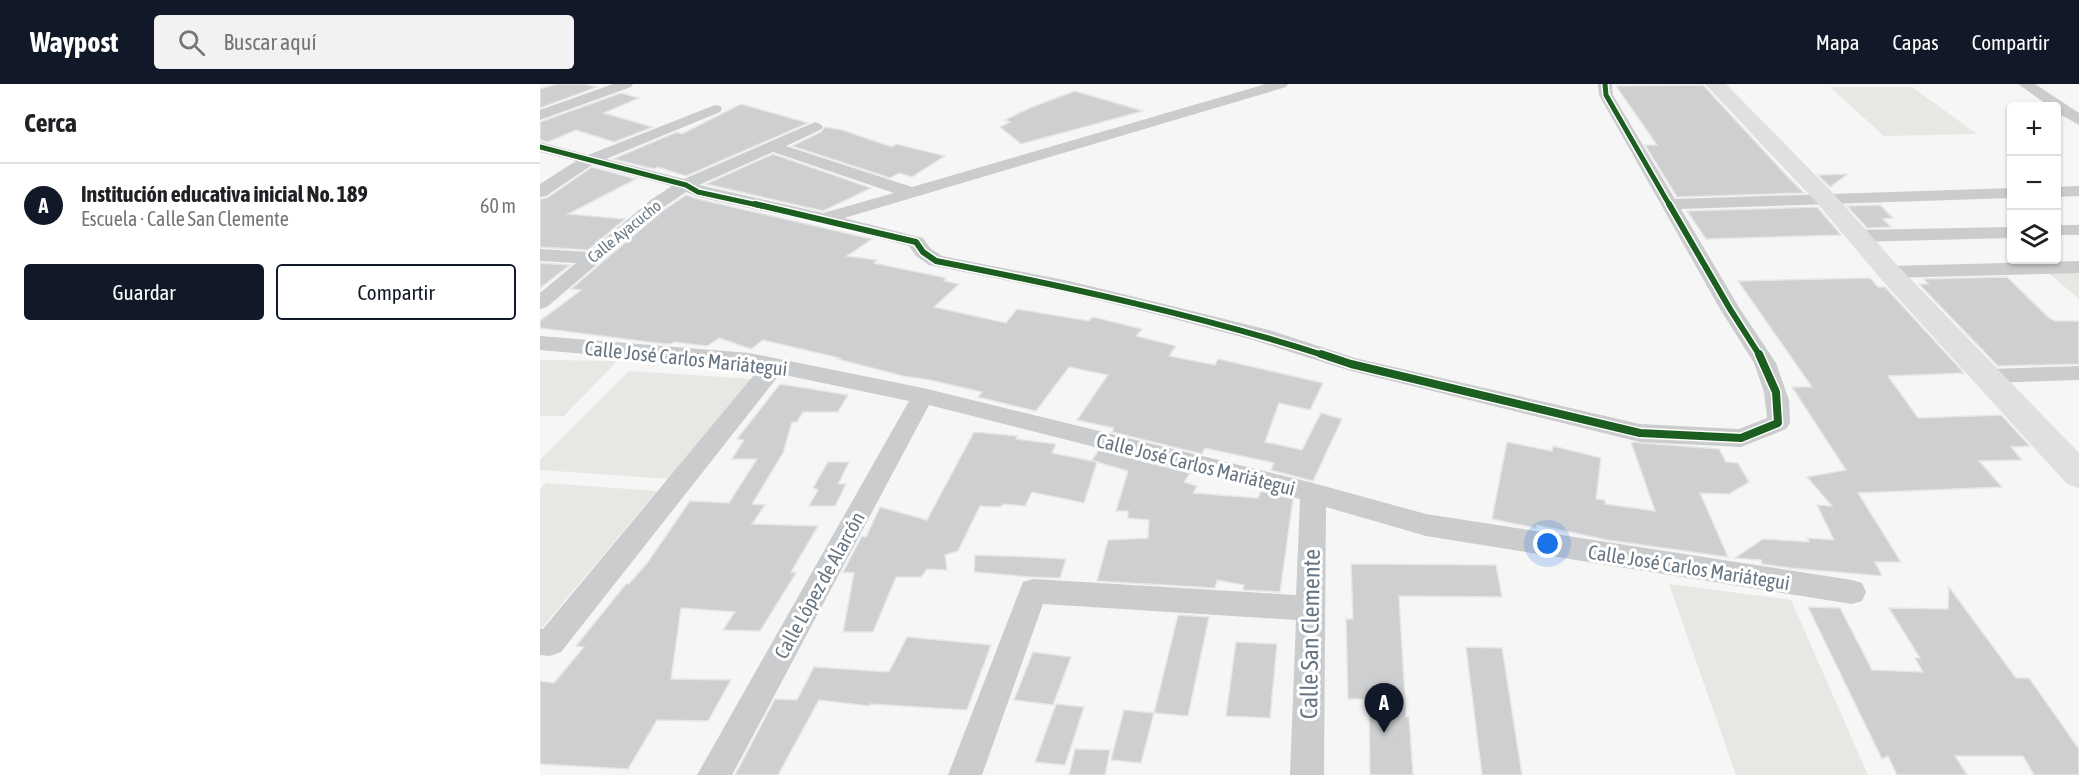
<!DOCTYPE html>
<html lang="es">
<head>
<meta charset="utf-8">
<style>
  body { margin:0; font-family:"Asap Condensed",sans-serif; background:#f2f2f2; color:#202124 }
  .controls { position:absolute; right:18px; top:18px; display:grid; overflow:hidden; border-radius:6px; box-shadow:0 2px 4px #0004 }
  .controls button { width:54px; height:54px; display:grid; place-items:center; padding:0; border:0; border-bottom:2px solid #e0e0e0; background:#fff; color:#202124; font:30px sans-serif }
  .you { position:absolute; left:1008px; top:460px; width:21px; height:21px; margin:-15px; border:4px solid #fff; border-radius:50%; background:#1a73e8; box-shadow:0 0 0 9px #1a73e833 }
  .badge { display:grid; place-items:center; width:39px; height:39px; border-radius:50%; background:#111827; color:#fff; font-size:20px; font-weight:700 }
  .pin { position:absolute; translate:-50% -50px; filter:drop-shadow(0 2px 3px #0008) }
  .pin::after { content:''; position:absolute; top:32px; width:21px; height:18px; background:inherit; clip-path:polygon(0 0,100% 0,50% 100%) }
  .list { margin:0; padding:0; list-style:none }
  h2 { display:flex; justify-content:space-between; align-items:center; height:78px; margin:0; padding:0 24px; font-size:26px }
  h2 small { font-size:20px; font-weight:400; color:#757577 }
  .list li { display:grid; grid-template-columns:39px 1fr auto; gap:18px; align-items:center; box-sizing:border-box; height:84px; padding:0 24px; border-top:2px solid #e0e0e0 }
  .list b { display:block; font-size:22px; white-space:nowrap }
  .list p { margin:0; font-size:20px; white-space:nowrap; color:#757577 }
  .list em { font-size:20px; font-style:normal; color:#757577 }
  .actions { display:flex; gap:12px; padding:18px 24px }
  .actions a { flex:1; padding:14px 0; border:2px solid #111827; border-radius:6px; text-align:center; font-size:21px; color:#111827 }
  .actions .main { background:#111827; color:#fff }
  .icon { flex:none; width:33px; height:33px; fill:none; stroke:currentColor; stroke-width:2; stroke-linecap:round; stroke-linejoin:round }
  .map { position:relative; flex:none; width:1539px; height:691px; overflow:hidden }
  header { display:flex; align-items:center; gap:36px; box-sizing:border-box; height:84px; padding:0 30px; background:#111827; color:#fff }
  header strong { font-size:28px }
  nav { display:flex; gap:33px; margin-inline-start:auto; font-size:21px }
  .search { width:420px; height:54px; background:#f2f2f2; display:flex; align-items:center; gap:15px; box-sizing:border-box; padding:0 21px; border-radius:6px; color:#757577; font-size:22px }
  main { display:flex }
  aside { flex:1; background:#fff }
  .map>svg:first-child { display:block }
  .green { fill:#e5e8e3 }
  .building { fill:#cdcfd0; stroke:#e6e6e6; stroke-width:1.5 }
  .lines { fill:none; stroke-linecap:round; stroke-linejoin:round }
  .street { fill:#cbcccd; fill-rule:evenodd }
  .secondary { fill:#dfe0e1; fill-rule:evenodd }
  .cycleway-far2-casing { stroke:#fff; stroke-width:8 }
  .cycleway-far1-casing { stroke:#fff; stroke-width:9 }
  .cycleway-casing { stroke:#fff; stroke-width:11 }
  .cycleway-far2 { stroke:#1b5e20; stroke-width:5 }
  .cycleway-far1 { stroke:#1b5e20; stroke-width:6 }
  .cycleway { stroke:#1b5e20; stroke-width:8 }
  .labels { text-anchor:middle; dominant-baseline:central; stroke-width:6; stroke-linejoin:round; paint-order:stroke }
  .far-street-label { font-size:16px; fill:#687684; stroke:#fff }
  .street-label { font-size:20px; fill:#687684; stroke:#fff }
  .near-street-label { font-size:24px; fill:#687684; stroke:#fff }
</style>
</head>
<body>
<header>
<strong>Waypost</strong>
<div class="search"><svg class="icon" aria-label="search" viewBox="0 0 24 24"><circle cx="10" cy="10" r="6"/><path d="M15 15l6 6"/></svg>Buscar aquí</div>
<nav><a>Mapa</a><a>Capas</a><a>Compartir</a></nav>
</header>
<main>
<aside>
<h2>Cerca<small></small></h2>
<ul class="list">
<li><span class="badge">A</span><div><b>Institución educativa inicial No. 189</b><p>Escuela · Calle San Clemente</p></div><em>60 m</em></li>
</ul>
<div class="actions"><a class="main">Guardar</a><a>Compartir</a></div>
</aside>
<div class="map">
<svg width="1539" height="691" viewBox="0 0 1539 691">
  <rect width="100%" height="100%" fill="#f6f6f6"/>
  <path class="green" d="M1290 3H1372L1437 50 1344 52Z
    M1539 184V215L1504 185Z
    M0 276 77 277 24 332H0Z
    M89 287 214 295 130 395 0 386V376Z
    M6 399 117 407 0 546V406Z
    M1129 500 1251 516 1328 691H1196Z"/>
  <path class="building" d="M17 0H43L57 3 0 24V5Z
    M1163 1 1246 91 1264 109 1137 113 1105 61H1117L1076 2Z
    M535 7 603 27 481 60 460 43 470 38 465 36 492 23Z
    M81 9 99 14 64 29 113 43 74 58 36 46 8 58 0 56V38Z
    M201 20 268 39 146 92 118 83 114 85 73 75 137 48 142 50Z
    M285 43 302 46 352 63 356 60 405 72 372 93 359 89 350 94 252 62 281 48Z
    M233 70 331 104 283 127 166 100Z
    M52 83 96 95 28 130 85 135 48 166 0 163V115L7 114Z
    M1308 90 1290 103 1278 91Z
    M146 111 158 115 332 155 307 172 337 176 334 179 406 194 404 197 419 200 394 223 466 239 477 225 549 237 553 233 602 245 596 252 636 262 629 272 675 281 678 275 783 299 770 326 739 319 725 358 762 366 781 329 802 335 773 397 731 386 734 379 665 364 662 370 572 348 574 344 537 336 568 291 529 283 496 327 438 313 442 308 390 296 363 292 298 275 300 274 223 256 211 265 179 254 167 262 134 258 131 260H125L0 244V237L41 206 31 205 121 128Z
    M1340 121 1353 134 1343 135 1351 143 1327 144 1307 122Z
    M1277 123 1301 151 1166 155 1147 127Z
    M0 179 30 181 0 204Z
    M1467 193 1509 234 1515 237H1539V280L1458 282 1379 200H1388L1384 195Z
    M1330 194 1338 203H1345L1424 289 1348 292 1378 334 1461 331 1490 362 1471 363 1482 376 1439 377 1462 403 1318 409 1361 478H1335L1342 492 1250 484 1222 480 1221 476 1195 474 1223 455 1269 458 1267 454 1294 456 1277 421 1292 422 1267 393 1306 386 1252 303H1272L1198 197Z
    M240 300 308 311 298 328H263L257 338H252L243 369 212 420 225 421 212 440 278 442 251 488 256 489 220 547 183 546 195 528 141 524 131 595 191 596 168 637 117 636 88 685 0 680V597L14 599 44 563 36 562 86 500H89L108 478 150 417 189 419 217 375H192L204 356 197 355Z
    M434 348 478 352 476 355 516 360 512 369 557 378 552 376 559 366 650 389 644 398 657 402 653 409 718 414 721 407 753 415 740 508 703 506 704 501 677 496 675 504 557 497 568 456 608 454 609 436 588 434V427H576L588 387 557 378 544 419 492 408 485 422 463 420 461 423 440 422 418 467 405 471 407 486 387 485 381 493H356L333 548H303L314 489 303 488 322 452 326 453 340 423 387 436Z
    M967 358 1012 367 1013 362 1061 374 1056 415 1065 416V420L1115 427 1091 358 1179 365 1186 378 1198 379 1209 398 1189 410 1160 409 1188 473 1068 456 997 441 996 444 952 435Z
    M288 378H309L298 400H306L295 422H269L278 406 273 404Z
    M435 471 493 473 526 475 520 494 491 493 434 488Z
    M811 480 956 481 962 513 859 512 866 633H869L873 691H830L829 615H808L806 535H813Z
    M1409 503 1476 594H1489L1539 665V691H1494L1483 672H1415L1427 691H1357L1348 672 1342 675 1268 523 1300 524 1332 586 1383 588 1375 574H1380L1349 524 1408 525Z
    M638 531 669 533 648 632 614 629Z
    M367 553 451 561 427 626 330 620 329 622 279 616 238 691H195L235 615 257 616 274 583 349 588Z
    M696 558 737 560 730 634 686 632Z
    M926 563 962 564 982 691H942Z
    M493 568 531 573 513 621 474 616Z
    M516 620 544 623 525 681 495 678Z
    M584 626 614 629 601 679 571 676Z
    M535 665 570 666 565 691H529Z"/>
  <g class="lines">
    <path class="street" d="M73 0H93L91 3 0 36V26Z
      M726 0H748L746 3 304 134 383 154 390 164 402 172 529 197 628 221 729 246 815 274 1100 340 1199 345 1227 334 1224 308 1214 279 1180 225 1059 11 1058 0H1072L1073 11 1135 115 1472 104V114L1141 125 1200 225 1236 279 1249 316 1250 339 1246 345 1201 363 1100 358 811 287 713 256 623 232 529 209 389 181 376 172 369 162 288 141 158 113 146 108 124 123 7 223 0 225V209L36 179 0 177V165L49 168 112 115 132 102 52 81 6 112 0 113V100L36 77 0 68V58L48 71 175 21 180 22 182 25 180 28 66 75 144 95 275 38 280 40 283 43 280 46 246 62 372 103ZM233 68 354 109 283 129 159 101Z
      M1478 0H1495L1539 29V41L1516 28V22H1509Z
      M1539 102V112L1516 113V103Z
      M1516 141H1539V151H1516Z
      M1472 143V154L1316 158 1309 156 1307 152 1309 148 1316 146Z
      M1539 177V189L1349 194 1342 192 1339 188 1342 184 1349 182Z
      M0 252 209 269 383 304 773 399 886 430 1312 496 1322 499 1326 508 1322 517 1312 520 886 452 786 423 784 691H750L756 536 503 520 442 691H408L483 498 493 495 756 511 760 415 389 321 192 691H157L369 317 240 290 21 568 10 572 0 571V545H3L219 285 0 266Z
      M1539 282V296L1448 299 1440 297 1437 292 1440 287 1448 285Z"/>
    <path class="secondary" d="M1165 0H1186L1293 109 1358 182 1539 369V404L1527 400 1340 194 1277 119Z"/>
    <g class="cycleway-far2-casing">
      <path id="cycleway-far2" d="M1065 0 1066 11 1130 122
        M0 63 146 101 158 108 222 122"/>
    </g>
    <g class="cycleway-far1-casing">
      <path id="cycleway-far1" d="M215 120 376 158 383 168 396 177C528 203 658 231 786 272
        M1129 120 1190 225 1220 272"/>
    </g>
    <g class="cycleway-casing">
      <path id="cycleway" d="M781 270 811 280 1100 349 1201 354 1238 339 1236 308 1219 270"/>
    </g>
    <use href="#cycleway-far2" class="cycleway-far2"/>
    <use href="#cycleway-far1" class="cycleway-far1"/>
    <use href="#cycleway" class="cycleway"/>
  </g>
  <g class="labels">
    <g class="far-street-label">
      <text transform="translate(84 147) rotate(-39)">Calle Ayacucho</text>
    </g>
    <g class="street-label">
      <text transform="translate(146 274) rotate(6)">Calle José Carlos Mariátegui</text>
      <text transform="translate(656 380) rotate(14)">Calle José Carlos Mariátegui</text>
      <text transform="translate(1149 483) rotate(9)">Calle José Carlos Mariátegui</text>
      <text transform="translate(279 501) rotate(-61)">Calle López de Alarcón</text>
    </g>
    <g class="near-street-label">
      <text transform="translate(770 550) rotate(-89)">Calle San Clemente</text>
    </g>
  </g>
</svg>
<div class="controls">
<button>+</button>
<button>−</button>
<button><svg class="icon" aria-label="layers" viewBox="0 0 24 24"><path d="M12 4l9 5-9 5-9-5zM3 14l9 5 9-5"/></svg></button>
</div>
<div class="you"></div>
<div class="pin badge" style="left:844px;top:649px">A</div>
</div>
</main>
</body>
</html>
